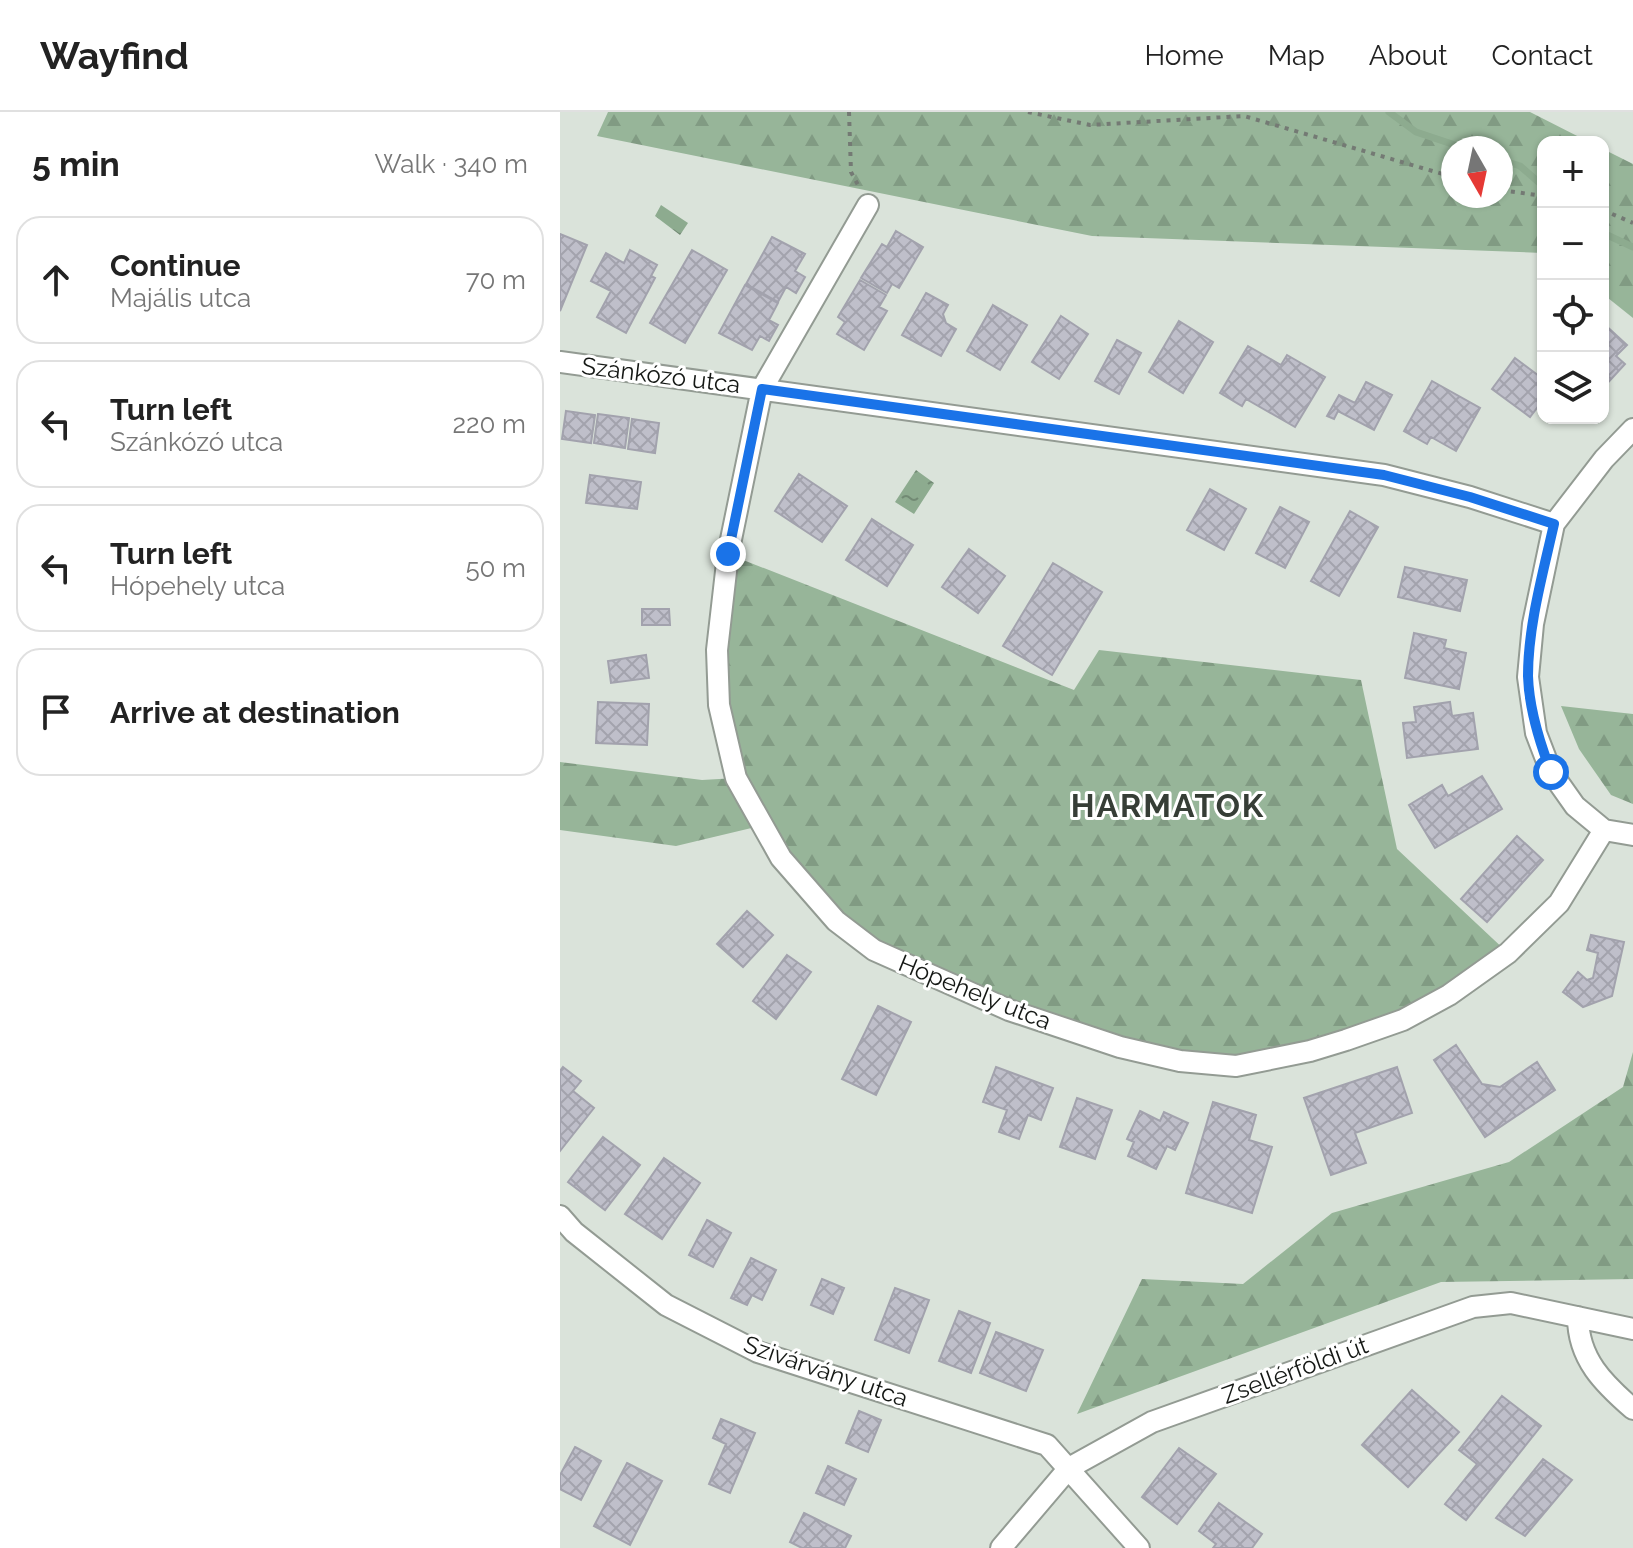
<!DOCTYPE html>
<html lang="en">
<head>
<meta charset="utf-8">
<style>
  body { margin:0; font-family:Raleway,sans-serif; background:#f2f2f2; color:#222 }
  .controls { position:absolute; right:24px; top:24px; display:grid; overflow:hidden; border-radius:16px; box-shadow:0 2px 6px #0004 }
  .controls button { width:72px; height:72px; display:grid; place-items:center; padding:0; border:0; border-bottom:2px solid #e0e0e0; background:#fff; color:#222; font:40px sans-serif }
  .compass { position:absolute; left:881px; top:24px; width:72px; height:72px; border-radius:50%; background:#fff; box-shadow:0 2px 6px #0004; rotate:171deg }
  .stop { position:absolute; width:24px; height:24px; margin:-18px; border:6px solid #1a73e8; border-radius:50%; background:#fff }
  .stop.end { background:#1a73e8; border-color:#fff; box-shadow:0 2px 8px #0008 }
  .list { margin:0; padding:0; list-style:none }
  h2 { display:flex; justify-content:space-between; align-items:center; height:104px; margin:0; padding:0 32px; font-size:34px }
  h2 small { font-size:26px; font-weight:400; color:#767676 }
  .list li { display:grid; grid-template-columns:52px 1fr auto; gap:24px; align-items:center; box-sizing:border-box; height:128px; margin:0 16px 16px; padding:0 16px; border:2px solid #e0e0e0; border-radius:24px }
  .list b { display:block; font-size:30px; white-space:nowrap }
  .list p { margin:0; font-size:26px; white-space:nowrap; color:#767676 }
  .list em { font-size:26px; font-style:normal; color:#767676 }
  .icon { flex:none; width:44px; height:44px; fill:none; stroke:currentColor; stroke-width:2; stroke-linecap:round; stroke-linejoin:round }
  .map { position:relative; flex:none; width:1073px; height:1436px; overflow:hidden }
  header { display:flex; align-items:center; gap:48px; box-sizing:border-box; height:112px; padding:0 40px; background:#fff; border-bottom:2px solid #e0e0e0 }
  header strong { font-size:38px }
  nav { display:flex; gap:44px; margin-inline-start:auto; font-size:28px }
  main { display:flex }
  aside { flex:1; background:#fff }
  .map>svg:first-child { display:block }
  .forest { fill:url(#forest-firs); fill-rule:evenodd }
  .water { fill:url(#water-ripples) }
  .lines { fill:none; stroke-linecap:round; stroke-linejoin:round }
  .stream { stroke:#8dab8f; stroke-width:7 }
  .building { fill:url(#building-cross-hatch); stroke:#a2a2ad; stroke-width:2 }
  .street-casing { stroke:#939b93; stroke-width:24 }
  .path { stroke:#747a74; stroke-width:4; stroke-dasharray:4 6; stroke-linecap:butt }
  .street { stroke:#fff; stroke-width:20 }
  .route { stroke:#1a73e8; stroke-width:10 }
  .labels { text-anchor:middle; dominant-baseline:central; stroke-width:6; stroke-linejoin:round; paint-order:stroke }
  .street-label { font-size:24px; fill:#141714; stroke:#fff }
  .district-label { font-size:32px; font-weight:bold; letter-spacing:2px; fill:#363d36; stroke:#fff }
</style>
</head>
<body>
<header>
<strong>Wayfind</strong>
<nav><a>Home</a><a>Map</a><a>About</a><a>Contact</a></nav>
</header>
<main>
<aside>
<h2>5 min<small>Walk · 340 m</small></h2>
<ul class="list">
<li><svg class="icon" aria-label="ahead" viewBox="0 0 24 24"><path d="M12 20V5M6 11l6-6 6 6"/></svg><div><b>Continue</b><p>Majális utca</p></div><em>70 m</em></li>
<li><svg class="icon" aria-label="left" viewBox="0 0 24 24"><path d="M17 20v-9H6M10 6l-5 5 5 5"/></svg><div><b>Turn left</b><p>Szánkózó utca</p></div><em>220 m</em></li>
<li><svg class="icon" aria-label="left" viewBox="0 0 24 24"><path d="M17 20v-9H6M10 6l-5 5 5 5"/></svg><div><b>Turn left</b><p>Hópehely utca</p></div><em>50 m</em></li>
<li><svg class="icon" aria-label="arrive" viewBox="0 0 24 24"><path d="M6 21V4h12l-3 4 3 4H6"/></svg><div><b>Arrive at destination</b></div></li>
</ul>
</aside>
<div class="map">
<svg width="1073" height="1436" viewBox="0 0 1073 1436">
  <defs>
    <pattern id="forest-firs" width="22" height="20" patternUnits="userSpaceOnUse" patternTransform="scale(2)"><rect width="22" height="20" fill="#97b599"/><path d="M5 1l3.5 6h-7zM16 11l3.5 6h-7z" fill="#819b83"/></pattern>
    <pattern id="water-ripples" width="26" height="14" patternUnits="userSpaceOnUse" patternTransform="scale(2)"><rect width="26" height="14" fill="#8dab8f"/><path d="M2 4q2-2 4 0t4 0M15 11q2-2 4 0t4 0" fill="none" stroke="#728a74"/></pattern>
    <pattern id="building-cross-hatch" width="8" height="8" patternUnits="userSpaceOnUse" patternTransform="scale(2)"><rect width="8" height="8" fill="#bfbfca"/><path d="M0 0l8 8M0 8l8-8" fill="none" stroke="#a3a3ad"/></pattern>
  </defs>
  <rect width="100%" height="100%" fill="#dae3da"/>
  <path class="forest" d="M48 0H970L1029 30H983V141L532 124 37 24ZM941 36V84H893V36Z
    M1043 37 1073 52V206L1043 182Z
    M168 442 514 578 539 538 801 568 837 737 948 841 816 918 712 947 560 935 314 838 229 756 208 712 116 734 0 718V650L142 668 176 666 157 538Z
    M1001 594 1073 602V692L1051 683 1019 637Z
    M1073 940V1167L881 1170 517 1302 582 1167 683 1172 772 1101 949 1050 1063 975Z"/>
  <path class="water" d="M101 93 128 111 120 123 95 104Z
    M356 358 374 371 354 402 335 390Z"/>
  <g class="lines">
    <path class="stream" d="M829 0 856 20 904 36
      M941 48 960 54 983 74
      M1043 121 1073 135"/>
  </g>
  <path class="building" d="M336 119 363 135 339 176 332 172 327 181 301 166 322 132 327 135Z
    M0 122 27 133 0 199Z
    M212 125 245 142 235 159 245 165 236 181 226 175 218 190 186 172Z
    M70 138 97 153 91 164 95 166 66 221 37 205 51 179 31 169 46 141 64 151Z
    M132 138 167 158 125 231 90 211Z
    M300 168 326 183 319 195 327 199 304 238 277 222 285 210 278 205Z
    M185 173 218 191 209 208 218 213 209 229 200 224 192 238 159 221Z
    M366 181 388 193 383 202 386 211 396 217 381 244 342 223Z
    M433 193 467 213 440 258 407 239Z
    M501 204 528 222 499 267 472 250Z
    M619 209 653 230 623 281 589 260Z
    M1043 211 1067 233 1056 244 1065 252 1043 276Z
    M557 228 581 241 559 282 535 269Z
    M688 234 721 253 727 243 765 265 735 315 686 287 682 294 660 281Z
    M955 246 983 267V288L970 305 932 277Z
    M872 269 920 296 896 339 871 325 867 332 844 319Z
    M806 270 832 283 814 318 778 299 774 307 767 304 779 283 795 291Z
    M6 299 35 303 31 331 2 327Z
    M38 302 69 306 65 336 34 331Z
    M72 307 99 311 95 341 68 337Z
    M239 362 287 394 262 430 215 399Z
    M30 363 81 370 77 397 26 391Z
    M650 377 686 397 664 438 627 418Z
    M720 395 749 410 725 456 696 441Z
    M790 399 818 415 779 484 751 469Z
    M312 407 353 433 327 474 286 448Z
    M409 437 445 464 418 501 382 475Z
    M493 451 542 480 492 563 443 534Z
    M845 455 907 468 900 499 838 485Z
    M82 497H109L110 513H82Z
    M854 521 886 528 884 536 906 541 899 577 845 566Z
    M86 543 89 566 51 571 48 549Z
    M38 590 89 592 87 633 36 631Z
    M890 590 892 604 913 601 918 637 847 646 843 611 856 610 854 595Z
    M922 664 942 697 875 736 849 693 882 673 888 684Z
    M957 724 983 748 927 810 901 787Z
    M187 799 213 823 183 855 157 832Z
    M1031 823 1064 830 1052 884 1023 895 1003 880 1018 860 1027 868 1033 866 1038 841 1027 838Z
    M227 843 251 860 216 907 193 889Z
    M318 894 351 910 316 983 282 967Z
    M896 933 922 972 940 975 977 950 995 978 925 1025 874 948Z
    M3 955 21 969 13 979 34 996 0 1039V959Z
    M436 955 493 976 481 1008 468 1003 459 1027 439 1020 447 998 423 990Z
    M837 955 852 1001 795 1021 806 1051 771 1063 744 986Z
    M517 986 552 998 535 1047 500 1035Z
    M653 990 696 1003 689 1028 712 1035 692 1101 626 1081Z
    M580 999 600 1009 604 1000 628 1011 615 1038 607 1034 596 1057 568 1044 574 1030 567 1027Z
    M43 1025 80 1053 45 1098 8 1070Z
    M104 1046 140 1071 102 1127 65 1102Z
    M147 1108 171 1121 153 1155 129 1143Z
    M191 1146 216 1158 202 1188 192 1183 187 1193 171 1186Z
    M262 1167 284 1176 273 1202 251 1193Z
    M335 1176 369 1188 349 1241 315 1228Z
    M399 1199 430 1211 411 1261 379 1249Z
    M436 1220 483 1238 466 1279 420 1261Z
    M852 1278 899 1320 848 1375 802 1333Z
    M942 1284 981 1314 906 1408 885 1392 917 1352 899 1338Z
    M299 1299 321 1308 308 1340 286 1331Z
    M161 1307 195 1321 170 1381 149 1372 166 1332 153 1326Z
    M15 1335 41 1349 21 1388 0 1377V1363Z
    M619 1336 656 1362 617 1412 582 1385Z
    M983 1347 1012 1368 965 1424 936 1406Z
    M67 1351 102 1369 70 1433 34 1414Z
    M268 1354 296 1367 284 1393 256 1381Z
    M659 1391 702 1422 692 1436H653L656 1432 639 1419Z
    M244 1401 291 1424 285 1436H242L230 1430Z"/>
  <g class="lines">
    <g class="street-casing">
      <path id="street" d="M308 93 202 277 168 442 157 538 159 593 176 666 221 746 276 809 314 838 449 898 560 935 620 949 676 954 750 939 786 928 843 908 889 883 948 841 999 791 1044 718
        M0 250 824 363 910 385 994 412
        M1073 317 1044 347 994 412 973 512 968 565 976 621 991 660 1015 694 1044 718 1073 723
        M0 1104 14 1120 106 1193 198 1240 487 1333 579 1436
        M1018 1205C1018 1247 1044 1272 1073 1297
        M441 1436 509 1356 592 1310 913 1195 951 1191 1073 1217"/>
    </g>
    <path class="path" d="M289 0 291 60 298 73
      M468 0 530 13 684 4 893 65
      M941 78 983 84
      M1043 98 1073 111"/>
    <use href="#street" class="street"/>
  </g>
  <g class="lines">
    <path class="route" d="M168 442 202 277 824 363 910 385 994 412C983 461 968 514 968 564 969 597 979 629 991 660"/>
  </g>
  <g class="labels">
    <g class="street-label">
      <text transform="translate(101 263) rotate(7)">Szánkózó utca</text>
      <text transform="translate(415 880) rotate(22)">Hópehely utca</text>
      <text transform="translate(735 1258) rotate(-20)">Zsellérföldi út</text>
      <text transform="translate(266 1259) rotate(19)">Szivárvány utca</text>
    </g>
    <g class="district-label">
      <text x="608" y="693">HARMATOK</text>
    </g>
  </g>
</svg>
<div class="controls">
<button>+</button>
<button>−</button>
<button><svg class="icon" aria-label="locate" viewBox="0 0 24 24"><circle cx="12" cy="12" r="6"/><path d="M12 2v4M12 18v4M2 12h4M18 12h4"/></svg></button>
<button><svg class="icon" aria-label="layers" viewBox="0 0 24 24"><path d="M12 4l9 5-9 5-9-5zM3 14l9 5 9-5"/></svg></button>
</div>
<svg class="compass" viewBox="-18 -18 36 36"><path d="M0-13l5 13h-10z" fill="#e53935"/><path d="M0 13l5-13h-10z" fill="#767676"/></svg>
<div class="stop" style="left:991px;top:660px"></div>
<div class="stop end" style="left:168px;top:442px"></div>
</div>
</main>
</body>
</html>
